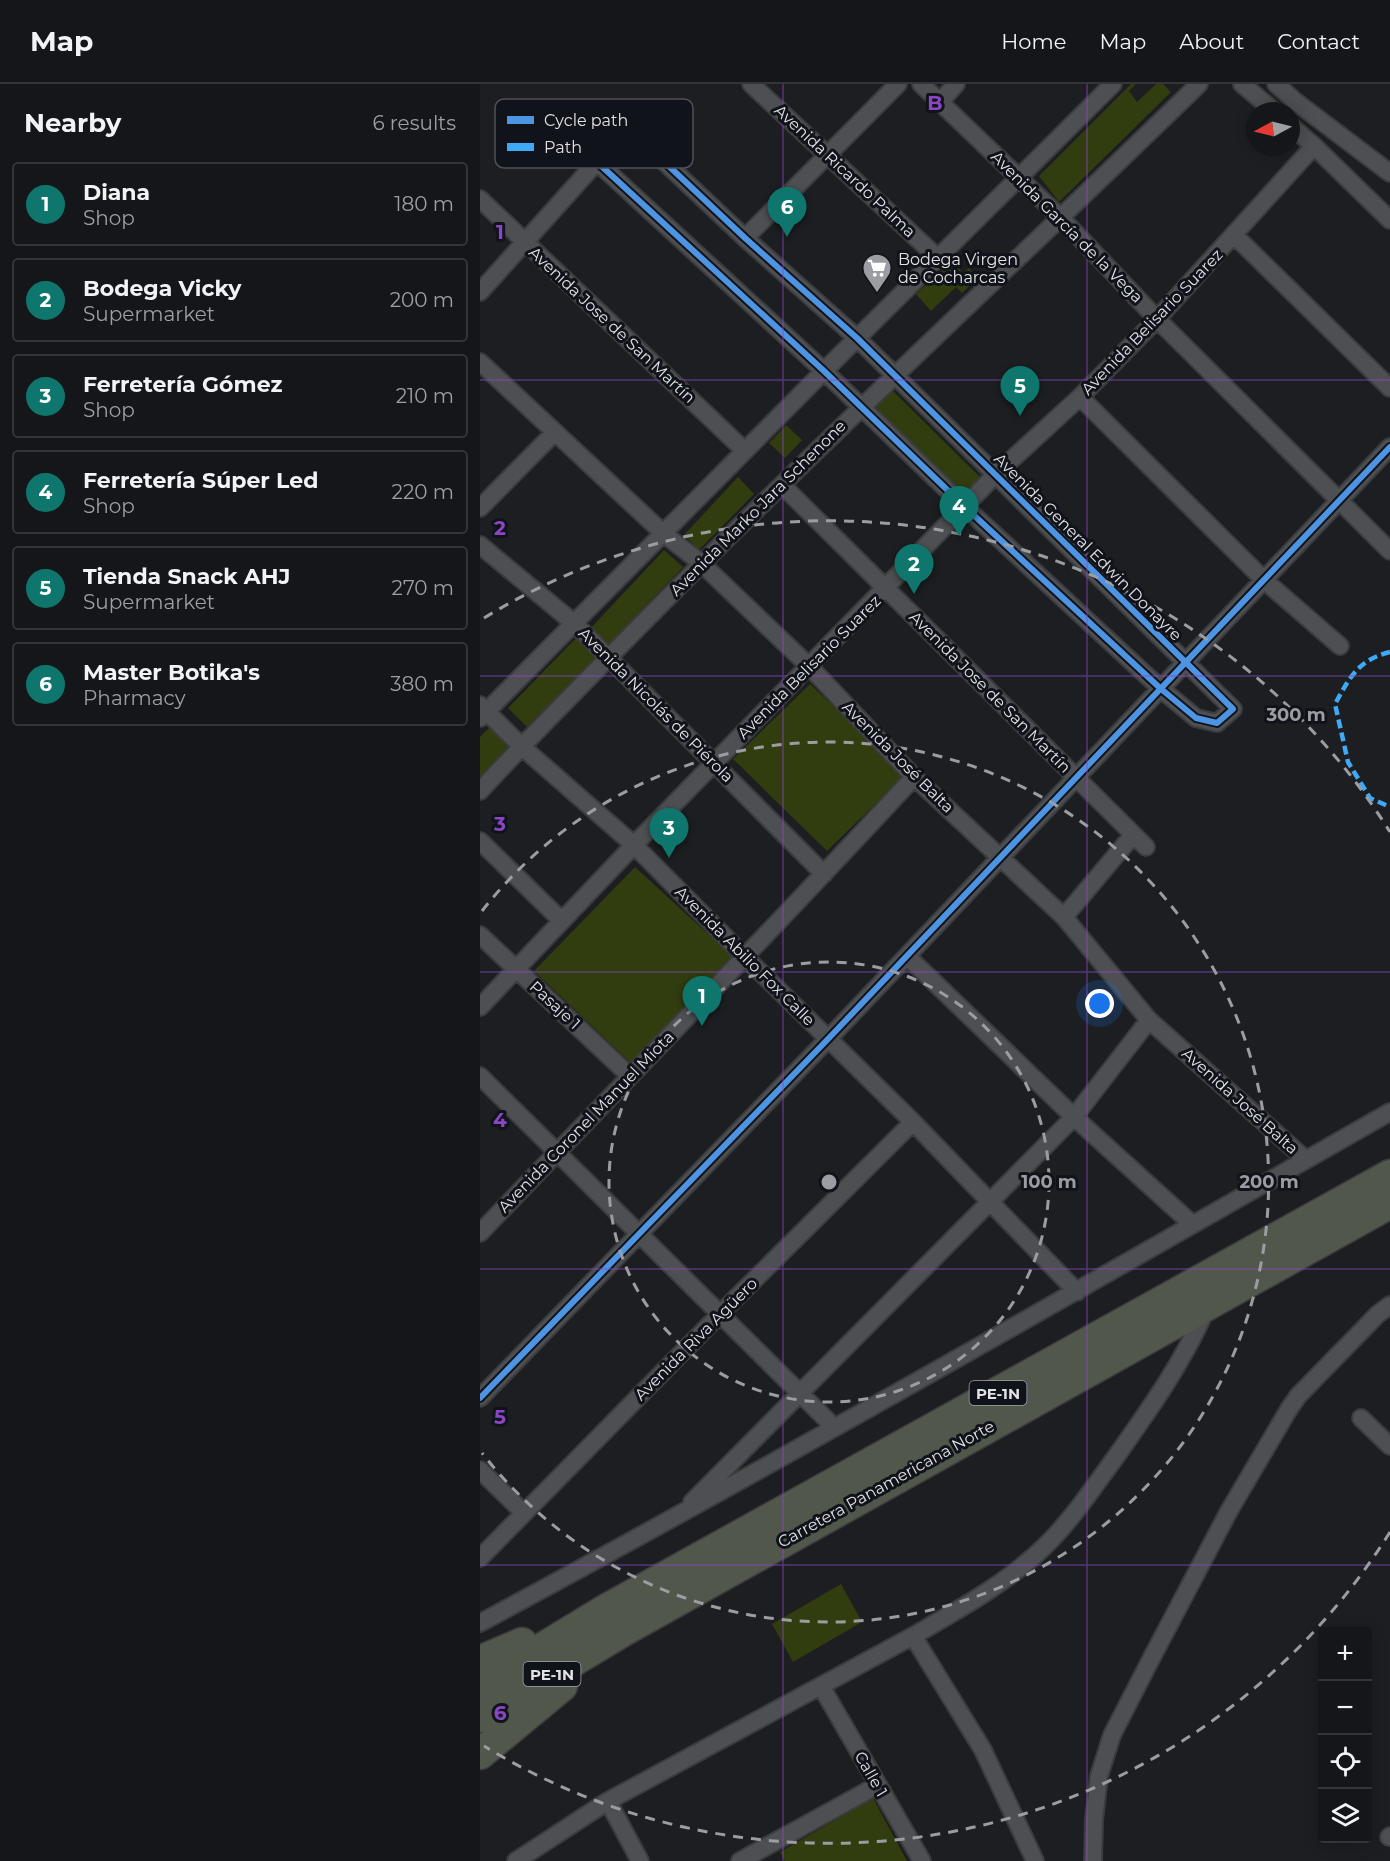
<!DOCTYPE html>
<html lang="en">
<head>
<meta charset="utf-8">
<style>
  body { margin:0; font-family:Montserrat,sans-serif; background:#1e1f22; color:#f1f3f6 }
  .controls { position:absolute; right:18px; bottom:18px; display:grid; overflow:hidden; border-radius:6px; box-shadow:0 3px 15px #0003 }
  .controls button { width:54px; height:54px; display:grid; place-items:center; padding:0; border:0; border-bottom:2px solid #343538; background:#151619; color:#f1f3f6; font:30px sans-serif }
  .compass { position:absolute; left:766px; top:18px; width:54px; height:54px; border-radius:50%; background:#151619; box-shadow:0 3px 15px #0003; rotate:263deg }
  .you { position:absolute; left:620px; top:920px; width:21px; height:21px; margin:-15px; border:4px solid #fff; border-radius:50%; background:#1a73e8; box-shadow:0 0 0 9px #1a73e833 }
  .badge { display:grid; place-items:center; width:39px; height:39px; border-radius:50%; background:#0f766e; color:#fff; font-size:20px; font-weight:700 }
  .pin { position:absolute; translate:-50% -50px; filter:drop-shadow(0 2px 3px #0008) }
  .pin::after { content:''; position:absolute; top:32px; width:21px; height:18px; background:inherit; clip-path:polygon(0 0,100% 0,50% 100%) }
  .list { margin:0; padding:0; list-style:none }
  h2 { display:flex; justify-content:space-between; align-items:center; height:78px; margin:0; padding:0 24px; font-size:26px }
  h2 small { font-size:20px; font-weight:400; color:#9d9fa2 }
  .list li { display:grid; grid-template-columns:39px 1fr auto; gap:18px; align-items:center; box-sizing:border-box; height:84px; margin:0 12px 12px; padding:0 12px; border:2px solid #343538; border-radius:6px }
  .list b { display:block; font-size:22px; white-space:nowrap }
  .list p { margin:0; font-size:20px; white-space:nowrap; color:#9d9fa2 }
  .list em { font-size:20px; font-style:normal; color:#9d9fa2 }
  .icon { flex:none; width:33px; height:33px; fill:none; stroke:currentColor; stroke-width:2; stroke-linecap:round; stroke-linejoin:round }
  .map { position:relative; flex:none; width:910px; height:1777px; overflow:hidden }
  header { display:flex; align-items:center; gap:36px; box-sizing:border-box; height:84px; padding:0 30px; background:#151619; border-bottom:2px solid #343538 }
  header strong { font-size:28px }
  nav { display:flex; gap:33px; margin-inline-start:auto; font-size:21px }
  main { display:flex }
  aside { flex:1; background:#151619 }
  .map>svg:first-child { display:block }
  .green { fill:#313c0f }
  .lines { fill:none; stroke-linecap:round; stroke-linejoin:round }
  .street-casing { stroke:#3a3c3e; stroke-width:20 }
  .highway-casing { stroke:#3a3c3e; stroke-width:33 }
  .street { stroke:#4e4f52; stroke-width:16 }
  .highway { stroke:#52574b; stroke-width:30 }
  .quiet { stroke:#3fa9f5; stroke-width:4.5; stroke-dasharray:9 4.5; stroke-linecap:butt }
  .cycleway-casing { stroke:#11131a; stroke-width:10 }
  .cycleway { stroke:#4d94e3; stroke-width:6 }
  .grid { fill:none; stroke:#8a47c5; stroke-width:1.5; stroke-opacity:0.55 }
  .ring { fill:none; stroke:#9b9da2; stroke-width:3; stroke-dasharray:10 8 }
  .labels { text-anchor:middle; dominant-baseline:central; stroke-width:6; stroke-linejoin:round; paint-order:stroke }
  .shield { fill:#11131a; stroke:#a2a4aa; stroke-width:1.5 }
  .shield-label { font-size:15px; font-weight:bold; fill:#e0e2e7 }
  .street-label { font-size:16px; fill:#e0e2e7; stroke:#11131a }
  .poi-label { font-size:16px; fill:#e0e2e7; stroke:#11131a; text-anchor:start }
  .key { fill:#11131a; stroke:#4f5158; stroke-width:1.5 }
  .key-label { font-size:16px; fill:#e0e2e7 }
  .grid-label { font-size:20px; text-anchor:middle; font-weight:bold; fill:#8a47c5; stroke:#11131a; stroke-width:6; stroke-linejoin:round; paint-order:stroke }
  .centre { fill:#9b9da2; stroke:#11131a; stroke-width:3 }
  .ring-label { font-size:18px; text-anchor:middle; font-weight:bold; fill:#9b9da2; stroke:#11131a; stroke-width:6; stroke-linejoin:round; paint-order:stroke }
</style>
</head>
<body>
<header>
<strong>Map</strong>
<nav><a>Home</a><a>Map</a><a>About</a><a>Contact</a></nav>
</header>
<main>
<aside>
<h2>Nearby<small>6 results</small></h2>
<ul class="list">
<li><span class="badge">1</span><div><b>Diana</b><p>Shop</p></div><em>180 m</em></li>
<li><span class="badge">2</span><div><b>Bodega Vicky</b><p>Supermarket</p></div><em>200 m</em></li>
<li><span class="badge">3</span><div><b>Ferretería Gómez</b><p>Shop</p></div><em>210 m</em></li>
<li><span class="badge">4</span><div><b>Ferretería Súper Led</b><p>Shop</p></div><em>220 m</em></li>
<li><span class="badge">5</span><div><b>Tienda Snack AHJ</b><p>Supermarket</p></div><em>270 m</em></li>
<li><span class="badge">6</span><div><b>Master Botika's</b><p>Pharmacy</p></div><em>380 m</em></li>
</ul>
</aside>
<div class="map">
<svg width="910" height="1777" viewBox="0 0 910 1777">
  <rect width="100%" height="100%" fill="#1c1e21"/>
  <path class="green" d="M651 0H656L649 7 657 18 676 0H683L691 8 579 118 559 92Z
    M472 176 483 189 489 184 498 194 482 209 476 203 451 227 436 210Z
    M410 304 500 393 482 412 392 322Z
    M306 341 322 356 305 374 289 359Z
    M258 393 274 410 219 466 204 451Z
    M184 466 203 483 125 564 108 547Z
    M97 553 117 572 47 643 28 624Z
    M330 600 426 690 347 767 253 675Z
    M14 639 35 660 0 695V653Z
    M155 783 252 872 151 979 54 887Z
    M361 1500 382 1538 313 1578 292 1540Z
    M393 1714 427 1777H305L300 1768Z"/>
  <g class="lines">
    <g class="street-casing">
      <path id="street" d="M271 0 458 174
        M441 0 581 134 677 235 910 467
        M762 0 794 27
        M796 0 816 18 910 89
        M460 18 476 0
        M75 37 117 78 344 287 485 423 680 604 716 634 737 639 753 625 377 254 265 154 140 36
        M811 42 834 62 910 136
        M0 115 265 367
        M754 151 910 304
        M265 154 418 0
        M0 208 148 43
        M0 278 183 449 221 479 330 583 434 693 584 833 669 936 826 1076
        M600 313 784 496 860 562
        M302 401 666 763
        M0 424 75 348
        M0 461 95 540 344 790
        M0 621 41 662 154 761 264 872 433 1038 597 1208
        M0 634 344 287 633 0
        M0 707C46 657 94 609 141 561 329 369 527 187 719 0
        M0 757 82 837
        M584 833 653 751
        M0 851 150 992
        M427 872 594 1033 712 1140
        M0 923 154 761 516 390 600 313 677 235 834 62
        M0 992 354 1343
        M0 1149C145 997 292 847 434 693
        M0 1314 349 954 910 363
        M881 1334 910 1362
        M0 1386 44 1429
        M212 1418 594 1033 669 936
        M0 1474 239 1231 433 1038
        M0 1539C307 1374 608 1200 910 1028
        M433 1552 503 1666 555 1777
        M341 1602 442 1777
        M128 1717 160 1777
        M909 1753 910 1752
        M36 1777 128 1717 433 1552C478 1526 527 1499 564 1463 591 1437 613 1404 635 1374 669 1326 704 1277 727 1223
        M260 1777 398 1701
        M613 1777 614 1736 619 1692 632 1651 670 1577 749 1427 809 1325 818 1312 898 1230 910 1221"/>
    </g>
    <g class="highway-casing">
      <path id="highway" d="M0 1577 42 1559
        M0 1602 125 1526 910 1091
        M0 1633 145 1546 910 1119
        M0 1670 82 1602"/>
    </g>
    <use href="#street" class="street"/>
    <use href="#highway" class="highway"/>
    <path class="quiet" d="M910 568C878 576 870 593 855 620L868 678 890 714 910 723"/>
    <g class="cycleway-casing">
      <path id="cycleway" d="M75 37 117 78 344 287 485 423 680 604 716 634 737 639 753 625 377 254 265 154 140 36
        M0 1314 349 954 910 363"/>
    </g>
    <use href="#cycleway" class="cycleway"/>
  </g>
  <path class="grid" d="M303 0V1777M607 0V1777M0 296H910M0 592H910M0 888H910M0 1185H910M0 1481H910"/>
  <g class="ring">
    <circle cx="349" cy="1098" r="220"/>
    <path d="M2 827A440 440 0 1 1 2 1369"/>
    <path d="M910 1448A661 661 0 0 1 4 1662M4 534A661 661 0 0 1 910 748"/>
  </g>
  <defs>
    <g id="supermarket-pin" transform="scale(1.5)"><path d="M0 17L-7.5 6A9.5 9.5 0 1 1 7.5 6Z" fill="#9b9da2" stroke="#11131a"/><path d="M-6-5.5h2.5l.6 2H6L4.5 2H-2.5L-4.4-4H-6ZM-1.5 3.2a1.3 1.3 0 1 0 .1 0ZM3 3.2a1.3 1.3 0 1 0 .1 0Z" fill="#fff"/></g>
  </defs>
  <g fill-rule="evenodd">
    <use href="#supermarket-pin" x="397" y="184"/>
  </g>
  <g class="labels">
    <g class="shield">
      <rect x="489.5" y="1297" width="57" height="24" rx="4.5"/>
      <rect x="43.5" y="1578" width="57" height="24" rx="4.5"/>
    </g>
    <g class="shield-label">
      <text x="518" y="1309">PE-1N</text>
      <text x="72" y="1590">PE-1N</text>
    </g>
    <g class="street-label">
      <text transform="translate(365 87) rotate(43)">Avenida Ricardo Palma</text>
      <text transform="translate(587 143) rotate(45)">Avenida García de la Vega</text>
      <text transform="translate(672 238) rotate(-46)">Avenida Belisario Suarez</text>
      <text transform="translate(132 241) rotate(43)">Avenida Jose de San Martín</text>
      <text transform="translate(278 424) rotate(-45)">Avenida Marko Jara Schenone</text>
      <text transform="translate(608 463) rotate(45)">Avenida General Edwin Donayre</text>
      <text transform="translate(329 583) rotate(-45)">Avenida Belisario Suarez</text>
      <text transform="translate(510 608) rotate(45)">Avenida Jose de San Martín</text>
      <text transform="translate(176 621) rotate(45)">Avenida Nicolás de Piérola</text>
      <text transform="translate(418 673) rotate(45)">Avenida José Balta</text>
      <text transform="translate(265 872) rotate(45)">Avenida Abilio Fox Calle</text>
      <text transform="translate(75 921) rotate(43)">Pasaje 1</text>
      <text transform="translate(760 1017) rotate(42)">Avenida José Balta</text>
      <text transform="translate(106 1038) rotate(-46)">Avenida Coronel Manuel Miota</text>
      <text transform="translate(216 1255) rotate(-45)">Avenida Riva Agüero</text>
      <text transform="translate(406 1400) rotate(-29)">Carretera Panamericana Norte</text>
      <text transform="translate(391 1690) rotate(60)">Calle 1</text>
    </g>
    <g class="poi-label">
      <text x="418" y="175">Bodega Virgen<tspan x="418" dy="18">de Cocharcas</tspan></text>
    </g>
  </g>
  <rect x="15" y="15" width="198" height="69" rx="9" class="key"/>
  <rect x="27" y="32" width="27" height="8" fill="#4d94e3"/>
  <rect x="27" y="59" width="27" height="8" fill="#3fa9f5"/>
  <g class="key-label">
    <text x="64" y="42">Cycle path</text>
    <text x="64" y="69">Path</text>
  </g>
  <g class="grid-label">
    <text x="455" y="26">B</text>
    <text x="20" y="155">1</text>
    <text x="20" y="451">2</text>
    <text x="20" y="747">3</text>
    <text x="20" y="1043">4</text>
    <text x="20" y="1340">5</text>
    <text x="20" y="1636">6</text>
  </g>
  <circle cx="349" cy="1098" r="9" class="centre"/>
  <g class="ring-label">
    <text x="816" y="637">300 m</text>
    <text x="569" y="1104">100 m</text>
    <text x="789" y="1104">200 m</text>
  </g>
</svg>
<div class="controls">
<button>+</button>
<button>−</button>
<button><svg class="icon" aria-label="locate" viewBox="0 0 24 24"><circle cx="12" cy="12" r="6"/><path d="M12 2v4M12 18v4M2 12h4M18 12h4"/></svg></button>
<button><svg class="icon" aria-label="layers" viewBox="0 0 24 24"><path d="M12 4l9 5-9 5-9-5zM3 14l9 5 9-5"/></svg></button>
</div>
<svg class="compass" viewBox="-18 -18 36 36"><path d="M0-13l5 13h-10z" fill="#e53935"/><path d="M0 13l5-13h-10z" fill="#9d9fa2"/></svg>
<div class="you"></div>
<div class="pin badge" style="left:222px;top:942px">1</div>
<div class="pin badge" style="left:434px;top:510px">2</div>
<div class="pin badge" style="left:189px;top:774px">3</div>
<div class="pin badge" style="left:479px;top:452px">4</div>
<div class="pin badge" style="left:540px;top:332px">5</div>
<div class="pin badge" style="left:307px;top:153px">6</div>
</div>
</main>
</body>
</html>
